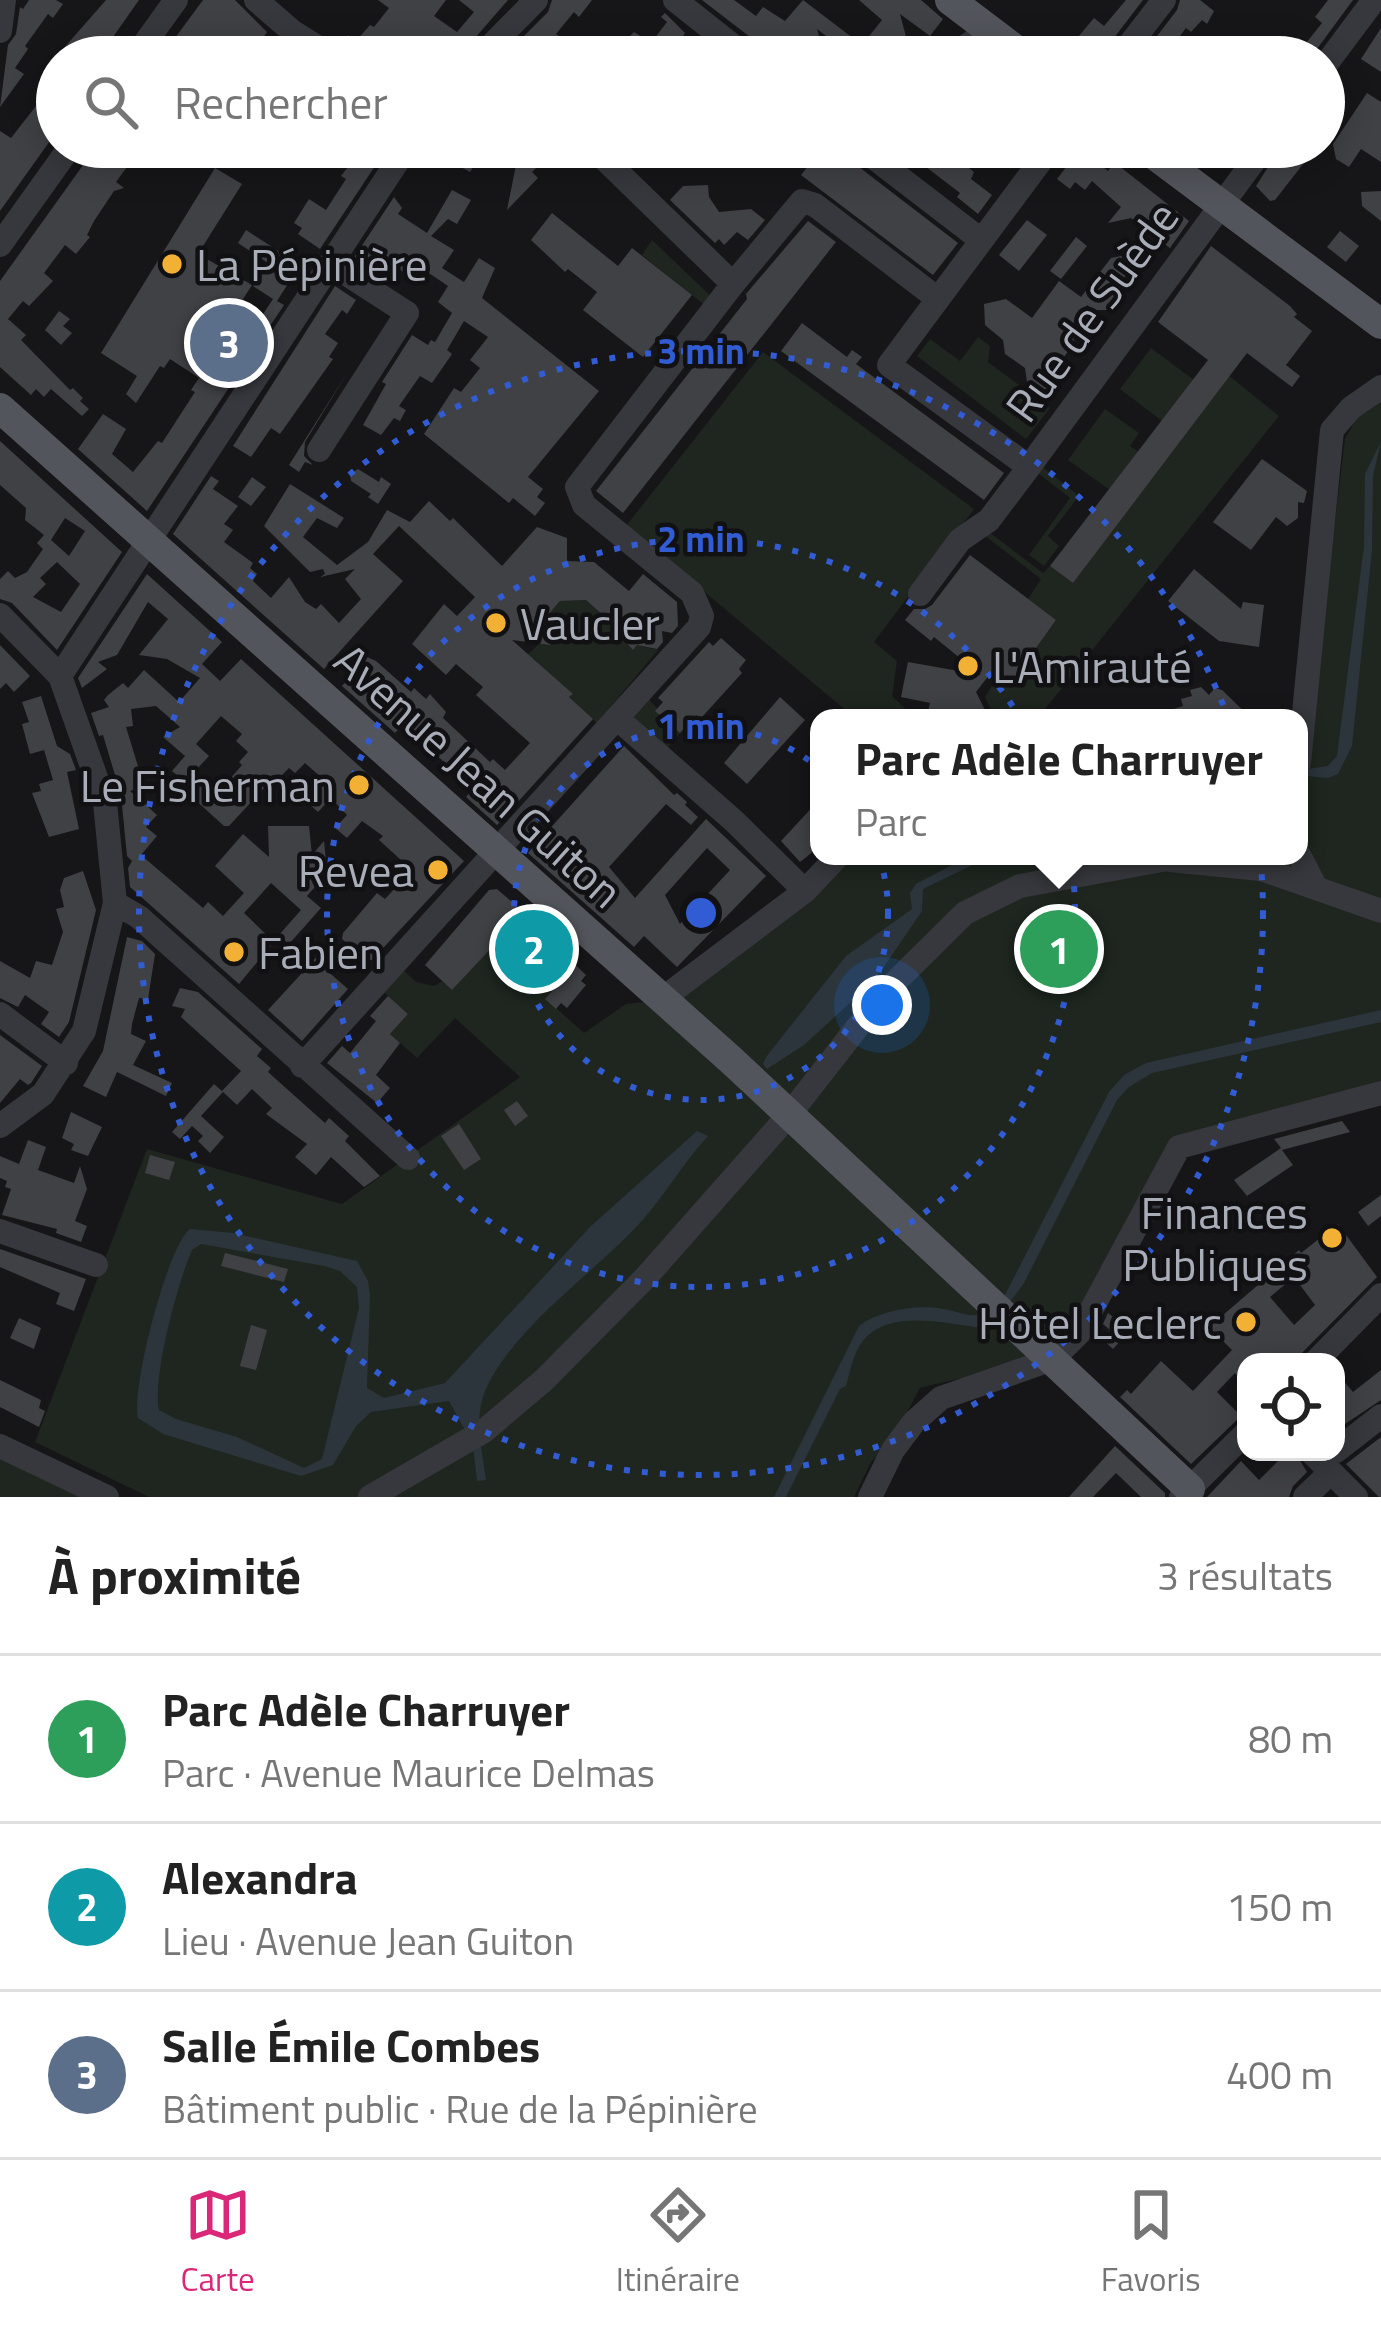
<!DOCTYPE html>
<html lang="fr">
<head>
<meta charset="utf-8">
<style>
  body { margin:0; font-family:"Titillium Web",sans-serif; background:#f2f2f2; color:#222 }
  .controls { position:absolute; right:36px; bottom:36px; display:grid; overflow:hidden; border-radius:24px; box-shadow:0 6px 30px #0003 }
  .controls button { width:108px; height:108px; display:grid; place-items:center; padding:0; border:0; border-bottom:3px solid #e0e0e0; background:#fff; color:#222; font:60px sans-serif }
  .you { position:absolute; left:882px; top:1005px; width:42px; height:42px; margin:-30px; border:9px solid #fff; border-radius:50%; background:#1a73e8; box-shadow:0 0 0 18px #1a73e833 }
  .badge { display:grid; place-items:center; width:78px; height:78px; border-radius:50%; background:#db2777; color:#fff; font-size:39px; font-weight:700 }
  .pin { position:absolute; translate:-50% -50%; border:6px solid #fff; box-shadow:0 3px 12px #0006 }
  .popup { position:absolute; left:810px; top:709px; width:498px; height:156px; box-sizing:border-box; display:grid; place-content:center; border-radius:24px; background:#fff; filter:drop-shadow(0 3px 9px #0005); font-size:39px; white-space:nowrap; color:#767676 }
  .popup b { font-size:45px; color:#222 }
  .popup::after { content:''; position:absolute; left:50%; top:100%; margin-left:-24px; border:24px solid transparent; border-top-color:#fff }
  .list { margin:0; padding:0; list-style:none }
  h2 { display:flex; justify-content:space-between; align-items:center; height:156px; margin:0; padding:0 48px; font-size:51px }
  h2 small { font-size:39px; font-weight:400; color:#767676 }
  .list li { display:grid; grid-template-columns:78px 1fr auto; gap:36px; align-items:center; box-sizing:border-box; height:168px; padding:0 48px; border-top:3px solid #e0e0e0 }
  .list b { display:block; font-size:45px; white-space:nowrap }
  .list p { margin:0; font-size:39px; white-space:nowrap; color:#767676 }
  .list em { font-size:39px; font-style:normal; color:#767676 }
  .icon { flex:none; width:66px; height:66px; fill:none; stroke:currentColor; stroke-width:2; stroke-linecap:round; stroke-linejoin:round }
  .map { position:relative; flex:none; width:1381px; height:1497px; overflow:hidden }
  .search { position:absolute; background:#fff; box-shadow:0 6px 30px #0003; left:36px; right:36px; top:36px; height:132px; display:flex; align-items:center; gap:30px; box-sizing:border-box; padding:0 42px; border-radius:66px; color:#767676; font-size:45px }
  .sheet { height:660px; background:#fff }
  nav { display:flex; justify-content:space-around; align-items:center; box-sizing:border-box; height:168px; border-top:3px solid #e0e0e0; background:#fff; font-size:33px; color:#767676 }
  nav a { display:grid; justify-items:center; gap:6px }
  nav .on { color:#db2777 }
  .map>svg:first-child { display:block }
  .green { fill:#1e261f }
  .water { fill:#2c353c; fill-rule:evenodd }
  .building { fill:#404145; fill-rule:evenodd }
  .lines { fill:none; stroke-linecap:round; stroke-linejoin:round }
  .minor { stroke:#37383d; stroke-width:24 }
  .major { stroke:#53555c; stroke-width:30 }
  .ring { fill:none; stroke:#325cd3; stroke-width:6; stroke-dasharray:6 12 }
  .poi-dot { fill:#f2b134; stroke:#111113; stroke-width:4.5 }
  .labels { text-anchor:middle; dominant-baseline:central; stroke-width:9; stroke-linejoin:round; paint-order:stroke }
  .poi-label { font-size:45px; fill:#a8adb8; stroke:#111113; text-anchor:start }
  .street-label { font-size:45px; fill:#a8adb8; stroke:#111113 }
  .centre { fill:#325cd3; stroke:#111113; stroke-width:6 }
  .ring-label { font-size:36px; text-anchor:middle; font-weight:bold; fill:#325cd3; stroke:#111113; stroke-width:9; stroke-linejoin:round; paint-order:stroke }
</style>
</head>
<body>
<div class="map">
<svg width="1381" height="1497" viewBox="0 0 1381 1497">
  <rect width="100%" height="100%" fill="#161618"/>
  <path class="green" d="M652 240 718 303 712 311 642 255Z
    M978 337 990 346 988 362 1050 408 1026 439 917 356 930 339 960 361Z
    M1151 348 1194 380 1162 421 1120 389Z
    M763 352 974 509 874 642 897 661 892 696 915 718H855L626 526Z
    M1228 375 1279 416 1038 718H995L985 697 999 675 1012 682 1056 620 1028 599 1041 579 976 529 981 526 1043 573 1050 566 1073 583Z
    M1381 392V1085L1204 1131 1073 1329C1026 1376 980 1371 920 1388L891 1442 871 1462 854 1497H149L35 1442 147 1149 342 1204 520 1077 455 1018 417 1058 390 1034 408 1014 376 985 396 963 416 982 434 986 443 981 452 990 490 949 486 945 502 939 505 947 555 989 546 999 584 1033 626 1004 672 999 843 856H1299V778H1304L1345 439 1359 414Z
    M1105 409 1139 433 1130 446 1139 452 1110 490 1068 460Z
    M1039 464 1079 496 1048 536 1059 546 1044 566 1029 555 1070 498 1034 470Z
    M586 600 623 634V640L633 649 637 645 658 650 597 723 569 697 572 694 533 658 525 657 542 641 535 630 560 601Z
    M643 693 680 733 660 756 619 720Z
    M0 1452 93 1497H0Z"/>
  <path class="water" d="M1381 441 1373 476 1372 550 1352 746 1338 774 1328 778 1307 776 1308 769 1328 766 1337 756 1364 546 1365 474Z
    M969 856H991L923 889 922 911 875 980 804 1045 767 1069 763 1064 766 1057 846 956 912 909 910 893 916 884Z
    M1381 1010V1022L1152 1073 1129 1087 1117 1100 1024 1283 1000 1315 982 1328C947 1324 889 1308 863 1341 853 1353 850 1372 846 1386L840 1389 786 1497H774L859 1326C880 1310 918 1304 944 1309 957 1311 970 1318 982 1314 993 1311 998 1303 1005 1295L1109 1092 1124 1075 1146 1063Z
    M697 1131 708 1136C682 1164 664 1197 639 1224 594 1273 514 1327 486 1389 473 1418 482 1449 486 1480L477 1481 473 1445 449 1401 371 1412 356 1426 333 1465 301 1476 163 1434 138 1418C131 1389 167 1247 190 1229L233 1233 357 1261 368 1281 370 1295 367 1388 384 1398 445 1383 590 1227ZM201 1244 324 1266 340 1271 357 1287 359 1308 322 1459 304 1468 237 1437 176 1419 159 1410C152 1377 178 1282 192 1250Z"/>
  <path class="building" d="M29 0H56L63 4 53 18 48 14 25 46 28 49 15 68 24 74 0 107 8 45 16 34 20 7 23 9Z
    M106 0H139L99 57H56Z
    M203 0H235L267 32 250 57H161Z
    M378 0H446L434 16 457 32 474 12 459 0H508L468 46 464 57H419L394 36 370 57H353L342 43 348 35 356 41 370 25 374 27 389 8Z
    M552 0H592L579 17 574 12 556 34 560 37 541 57H503L548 12Z
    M702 0H734L756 16 763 7 785 21 803 0 862 45 882 20 859 0H921L943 19 930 36 900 14 909 48 878 57H853L817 29 825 57H776Z
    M1126 0H1143L1107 47 1104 57H1095L1099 43 1087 44 1078 37 1094 18 1104 26Z
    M1180 0H1200L1214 11 1207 24 1202 20 1191 32 1186 28 1164 57H1141L1177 10Z
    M1328 0H1353L1311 57H1284L1299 38 1306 43 1322 23 1315 17Z
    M665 13 685 33 672 54 654 39 667 22 661 17Z
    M1381 28V72L1361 59Z
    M634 32 656 46 645 57H610Z
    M57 79V131L0 211V131L11 138Z
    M1367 93 1381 102V162L1361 149 1349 167 1336 159 1333 144Z
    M96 147H132L138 152 116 182 124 188 114 191 94 221 87 235 90 237 76 254 65 245 44 273 53 281 29 306 23 301 8 319 26 335 21 340 70 390 73 388 83 398 80 401 89 409 82 416 51 389 44 397 36 389 31 395 0 367V281Z
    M368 147 383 154 320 249 298 234 302 228 294 223 309 199 326 210 346 179 341 176 351 163 356 166Z
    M424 147H450L476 162 470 172Z
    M525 147H558L532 172 538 178 507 210 518 155Z
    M643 147H706L707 159 643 161Z
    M823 147H833L958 243 933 275 801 175Z
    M900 147H942L974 172 971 179 992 195 978 214 957 197 960 193Z
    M1280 148 1291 156 1295 151 1307 159 1275 200 1270 201 1256 186Z
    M1080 149 1108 171 1114 162 1189 221 1170 248 1131 218 1108 223 1121 207 1092 181 1085 190 1075 182 1070 189 1057 179Z
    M215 168 242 184 198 254 252 285 229 321 250 334 273 299 253 286 268 263 238 243 246 230 300 265 277 301 284 305 147 511 78 449 103 414 126 429 112 454 133 472 158 441 162 443 195 392 191 390 199 378 170 359 164 368 160 366 136 403 126 394 137 376 101 353Z
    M708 185 709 197 719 212 751 209 765 220 748 240 737 232 724 245 719 239 715 243 670 200 683 186Z
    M452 190 471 200 457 224 448 219 431 236 454 250 442 268 464 282 479 258 495 268 482 298 599 391 528 477 543 489 537 497 545 503 535 516 513 498 509 503 424 434 454 388 461 392 480 368 470 360 488 337 464 321 447 350 452 354 432 383 420 376 399 406 406 410 400 421 394 418 381 435 363 425 386 384 382 382 412 335 428 345 431 340 435 342 452 313 438 302 448 286 420 267 412 279 399 269 390 283 353 259 394 197 402 208 398 214 427 233Z
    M1381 191V221L1362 206 1361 192Z
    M552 213 618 266 632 248 692 295 643 357 583 310 597 292 568 269 565 272 531 240Z
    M1027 220 1047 235 1019 271 999 255Z
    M808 221 836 242 623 513 596 491 747 299 746 294Z
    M1340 231 1359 246 1346 262 1327 247Z
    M1076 237 1087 246 1061 279 1050 271Z
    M1211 246 1290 306 1297 314 1294 317 1312 331 1286 365 1300 376 1292 387 1247 353 1073 583 1050 566 1208 360 1158 322Z
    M1121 256 1132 264 1118 289 1119 298 1110 310H1095L1087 305 1072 325 1074 343 1059 364 1060 378 1053 388 1038 390 1027 382 1025 368 1005 354 1003 340 985 325 984 304 1006 299 1032 318 1059 281 1081 297 1111 258Z
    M335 286 356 300 347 314 342 310 325 334 338 343 329 357 333 359 280 434 271 428 251 457 233 446Z
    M59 311 70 319 63 326 72 333 61 345 45 330Z
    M802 323 847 357 852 350 862 357 856 364 1004 473 984 500 781 351Z
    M349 370 305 442 304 456 313 465 305 462 299 472 289 465Z
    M0 441 122 552 57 650 12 603 0 599V579L8 571 15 578 27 572 43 549 37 543 44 535 25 520 26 508 0 485ZM65 518 85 531 69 556 51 540ZM57 562 80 584 61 612 33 597 46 584 40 578Z
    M1262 459 1307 491 1304 503 1298 502V518L1287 526 1276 517 1251 550 1213 522Z
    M358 469 379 482 381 477 391 484 378 504 368 497 371 494 351 481 350 474Z
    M211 476 219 481 213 489 238 506 224 524 233 530 224 542 253 563 250 568 257 574 253 581 271 598 289 577 305 602 316 609 321 604 339 623 361 599 345 579 355 569 320 577 325 574 323 569 310 572 264 526 290 484 344 518 337 528 317 518 303 537 337 565 368 542 387 510 410 522 429 501 450 521 453 518 502 566 537 527 567 538V561L594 562 629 591 643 574 677 602 678 626 672 633 662 631 663 642 657 649 637 645 633 650 623 639 626 636 586 600 560 601 535 630 551 645 512 640 573 694 569 697 593 719 497 825 466 797 473 789 428 747 430 744 405 722 395 733 342 686 367 657 376 661 411 692 414 688 426 699 430 694 446 712 443 718 490 762 493 759 505 770 530 743 476 695 483 687 456 664 446 675 412 644 444 604 457 616 475 597 399 526 373 554 403 581 324 669 173 534Z
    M252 477 266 487 251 506 238 497Z
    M970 555 1056 620 1011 683 993 670 976 692 989 718H937L928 711 930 703 901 697 908 662 981 675 934 637 931 641 905 620 914 609H925L932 605Z
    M1194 569 1241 609 1243 602 1264 605 1259 647 1219 641 1168 601Z
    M147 574 222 642 202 664 220 681 241 659 464 861 372 960H366L342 939 343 933 377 893 385 899 412 870 379 840 383 836 362 821 347 838 335 828 347 815 331 798 318 812 307 802 323 779 305 763 295 773 289 768 266 791V786L229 826H224L181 787 191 777 214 797 242 765 239 762 248 752 236 741 242 734 221 716 196 744 209 756 185 782 172 771 185 756 163 737 180 727 156 706 131 709 133 726 126 727 141 776 136 778 140 787 130 791 157 815 146 827 157 836 141 855 203 908 208 902 223 916 244 893 215 866 243 834 269 857 268 826H309L312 855 324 841 328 881H320L307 896 321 908 289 944 279 935 301 910 271 883 244 913 274 942 239 984 130 887 128 868 132 861 127 856 121 795 103 735 99 736 91 713 109 707 104 700 108 695 123 683 128 688 144 670 179 702 200 678 167 659 139 655 168 619 148 602 117 655 98 662 107 669 82 688 78 678Z
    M721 638 746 660 739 669 742 673 692 728 688 724 680 733 655 711 663 702 658 698 709 642 713 646Z
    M0 645 30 676 14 692 6 683 0 689Z
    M1201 687 1209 695 1215 688 1222 690 1251 718H1155L1154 715 1183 706 1181 699 1192 696 1190 690Z
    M41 696 57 746 70 754 76 770 67 772 79 829 49 837 32 793 41 791 39 784 53 780 44 750 30 754 22 724 29 722 22 702Z
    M780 697 805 720 747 784 724 763Z
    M624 746 674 795 677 793 687 802 685 805 698 817 691 825 666 804 609 867 635 898 706 819 766 876 677 967 644 936 634 947 528 853ZM707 848 730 870 680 924 665 895Z
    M819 800V847L800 862 781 841Z
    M83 871 96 910 69 1022 59 1037 41 1024 49 1012 25 995 18 1007 0 998V961L30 978 36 961 52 965 63 932 56 909 64 907 60 890 64 878Z
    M497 889 559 943 561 951 586 975 581 981 586 985 567 1008 561 1003 556 1009 545 999 553 990 498 941 452 990 425 965 489 890Z
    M127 937 142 941 155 954 148 999 139 998 132 1024 131 1034 146 1041 133 1065 172 1083 166 1096 117 1072 106 1097 83 1086 103 1051Z
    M324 949 333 958 324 968 348 989 302 1041 268 1010Z
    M180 988 198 992 262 1049 257 1056 271 1068 268 1072 325 1123 329 1118 349 1136 345 1141 380 1176 364 1187 331 1157 316 1175 295 1157 307 1144 266 1114 272 1108 252 1089 237 1105 222 1091 241 1071 181 1017 185 1009 172 1006Z
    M388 996 408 1014 390 1034 400 1043 376 1075 390 1088 377 1103 327 1063 342 1046 350 1053 376 1021 370 1016Z
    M0 1035 42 1066 31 1083 28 1085 20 1079 0 1103Z
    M214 1084 223 1092 201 1116 224 1137 210 1153 198 1141 203 1136 192 1126 180 1139 172 1132Z
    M517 1101 528 1116 515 1126 504 1110Z
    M71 1112 102 1127 88 1156 71 1150 74 1144 62 1138Z
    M1342 1121 1350 1132 1282 1150 1293 1165 1247 1196 1234 1180 1281 1148 1274 1139Z
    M459 1124 481 1159 464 1170 441 1136Z
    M28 1140 46 1147 38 1170 74 1183 80 1166 87 1189 75 1221 87 1226 81 1242 56 1233 57 1229 2 1215 11 1189 5 1187 7 1181 0 1178V1156L19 1164Z
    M150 1155 175 1162 169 1180 145 1173Z
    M1381 1195V1216L1368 1226 1358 1212Z
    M1338 1224 1377 1277 1293 1362H1246V1385L1235 1373 1217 1392 1241 1416 1191 1464 1120 1397 1127 1390 1131 1394 1161 1361 1193 1391 1232 1350 1209 1327 1299 1250 1301 1253ZM1294 1277 1315 1305 1294 1325 1270 1297Z
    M0 1249 86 1279 74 1311 56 1304 60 1293 0 1267Z
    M225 1253 288 1269 284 1282 221 1266Z
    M1108 1313 1130 1330 1113 1349 1102 1339 1110 1330 1103 1324Z
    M19 1318 41 1328 34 1349 10 1338Z
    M251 1325 267 1330 256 1370 240 1366Z
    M1381 1370V1400L1336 1430V1372L1353 1392Z
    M0 1380 41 1400 39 1408 45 1411 39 1427 0 1407Z
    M1381 1437V1497H1379L1346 1464Z
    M1115 1446 1165 1493V1497H1141L1116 1473 1093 1497H1069Z
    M1272 1452H1295L1307 1472 1293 1486 1289 1497H1207L1241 1461 1259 1480 1280 1459Z"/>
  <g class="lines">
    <path class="minor" d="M256 0 293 32 333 57
      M675 0 747 57
      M0 31 4 0
      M135 57 176 0
      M480 57 536 0
      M924 57 966 46 989 30
      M1120 57 1164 0
      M1324 67 1374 0
      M592 147 733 284 802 201 815 205 938 299
      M860 147 981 240
      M0 245 70 147
      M319 450 407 313 331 264
      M1029 467 889 365 1051 147
      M920 594 960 540 989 520 1029 467 1264 147
      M0 615 60 676 105 803 115 903 84 1031 43 1094 0 1126
      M60 676 407 147
      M619 720 734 821 805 891
      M1299 763 1332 430 1351 408 1381 387
      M1299 855 1316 888
      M1170 860 1261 869 1381 911
      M115 903 139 917 408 1158
      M662 999 805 891 838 856
      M0 1014 66 1063
      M302 1066 699 627 702 616 692 593 584 505 577 487 733 284
      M0 1231 96 1265
      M1315 1362 1381 1295
      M0 1446 107 1497
      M1336 1451 1381 1416
      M1311 1452 1356 1497
      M370 1497 484 1431 544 1380 646 1277 789 1115 884 993 965 913 1020 886 1184 856
      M870 1497 893 1450 914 1422 941 1398 1053 1359 1079 1333 1179 1147 1381 1093
      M1181 1497 1246 1433
      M1305 1497 1331 1472"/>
    <path class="major" d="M950 0 1025 57
      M1144 147 1381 324
      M0 408 731 1060 1190 1489"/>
  </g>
  <g class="ring">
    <circle cx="701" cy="913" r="187"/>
    <circle cx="701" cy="913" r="374"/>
    <circle cx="701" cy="913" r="562"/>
  </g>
  <g class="poi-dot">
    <circle cx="172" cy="264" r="12"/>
    <circle cx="496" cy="623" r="12"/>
    <circle cx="968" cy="666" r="12"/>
    <circle cx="359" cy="785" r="12"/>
    <circle cx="438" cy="870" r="12"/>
    <circle cx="234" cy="952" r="12"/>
    <circle cx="1332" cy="1238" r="12"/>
    <circle cx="1246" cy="1322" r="12"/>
  </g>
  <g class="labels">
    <g class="poi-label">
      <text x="196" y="264">La Pépinière</text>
      <text x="520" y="623">Vaucler</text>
      <text x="992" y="666">L'Amirauté</text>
      <text x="335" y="785" text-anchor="end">Le Fisherman</text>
      <text x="414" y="870" text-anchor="end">Revea</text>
      <text x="258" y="952">Fabien</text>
      <text x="1308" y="1212" text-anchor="end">Finances<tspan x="1308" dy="52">Publiques</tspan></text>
      <text x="1222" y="1322" text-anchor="end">Hôtel Leclerc</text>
    </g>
    <g class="street-label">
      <text transform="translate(1091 311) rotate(-54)">Rue de Suède</text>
      <text transform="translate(479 775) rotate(42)">Avenue Jean Guiton</text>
    </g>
  </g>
  <circle cx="701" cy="913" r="18" class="centre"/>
  <g class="ring-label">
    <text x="701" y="364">3 min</text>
    <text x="701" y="552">2 min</text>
    <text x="701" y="739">1 min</text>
  </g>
</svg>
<div class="controls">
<button><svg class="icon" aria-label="locate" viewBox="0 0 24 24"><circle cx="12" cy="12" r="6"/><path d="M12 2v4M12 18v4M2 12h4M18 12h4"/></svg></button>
</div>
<div class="you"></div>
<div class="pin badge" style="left:1059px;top:949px;background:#2e9e5b">1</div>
<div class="popup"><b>Parc Adèle Charruyer</b>Parc</div>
<div class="pin badge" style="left:534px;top:949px;background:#0f9aa8">2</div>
<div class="pin badge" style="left:229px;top:343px;background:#5c6f8a">3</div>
<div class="search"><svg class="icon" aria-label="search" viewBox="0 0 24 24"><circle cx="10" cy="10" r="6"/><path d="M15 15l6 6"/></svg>Rechercher</div>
</div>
<section class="sheet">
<h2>À proximité<small>3 résultats</small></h2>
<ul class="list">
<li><span class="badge" style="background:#2e9e5b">1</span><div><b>Parc Adèle Charruyer</b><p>Parc · Avenue Maurice Delmas</p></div><em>80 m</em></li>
<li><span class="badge" style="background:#0f9aa8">2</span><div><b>Alexandra</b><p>Lieu · Avenue Jean Guiton</p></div><em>150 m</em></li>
<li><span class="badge" style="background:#5c6f8a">3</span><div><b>Salle Émile Combes</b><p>Bâtiment public · Rue de la Pépinière</p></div><em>400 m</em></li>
</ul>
</section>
<nav>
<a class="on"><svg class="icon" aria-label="map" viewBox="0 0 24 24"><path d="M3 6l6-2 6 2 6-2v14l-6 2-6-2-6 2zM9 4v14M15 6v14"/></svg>Carte</a>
<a><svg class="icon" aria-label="directions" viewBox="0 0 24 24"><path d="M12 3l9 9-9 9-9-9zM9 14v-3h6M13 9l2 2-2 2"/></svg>Itinéraire</a>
<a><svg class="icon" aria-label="saved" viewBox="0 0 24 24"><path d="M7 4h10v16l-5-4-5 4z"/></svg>Favoris</a>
</nav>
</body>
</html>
